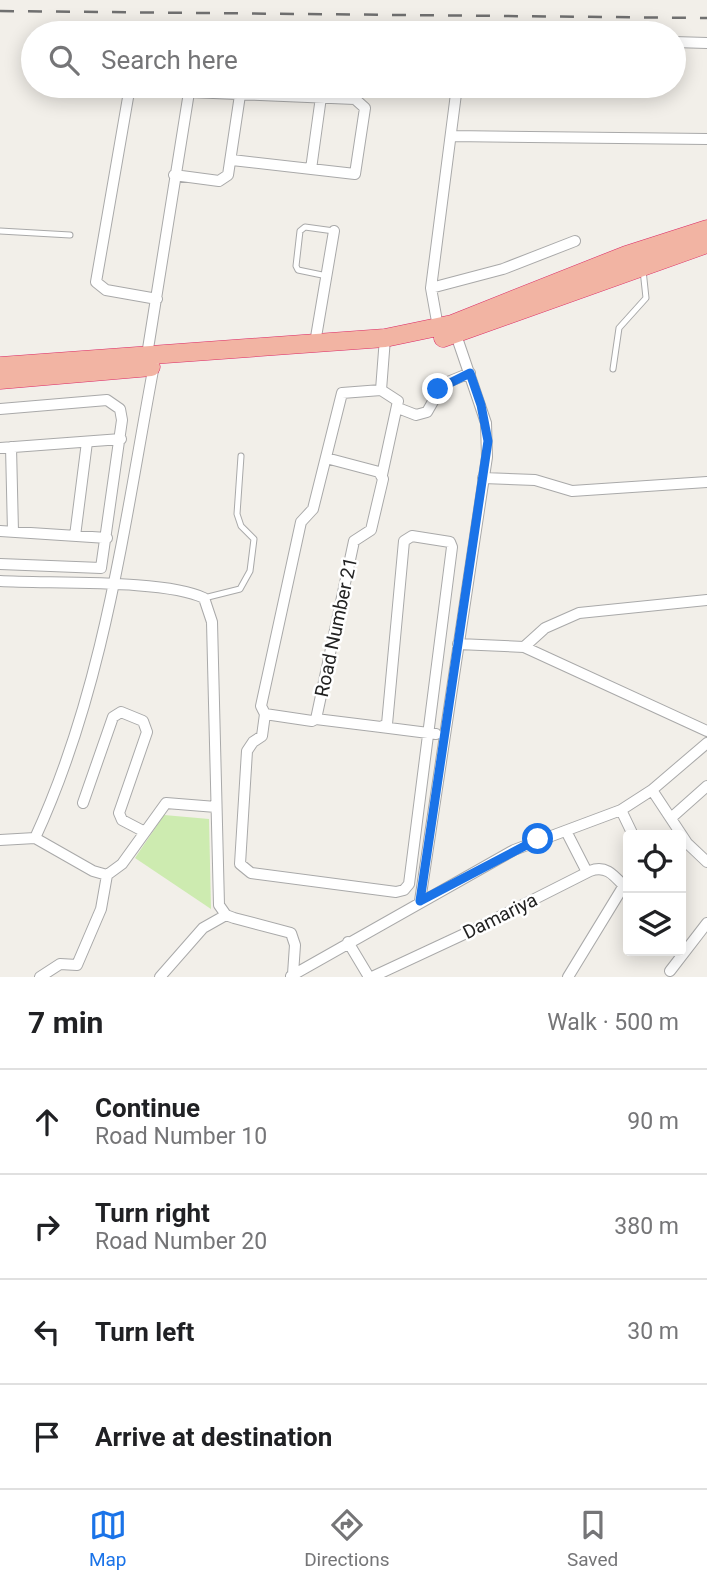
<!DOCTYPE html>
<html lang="en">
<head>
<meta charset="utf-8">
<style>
  body { margin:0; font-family:Roboto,sans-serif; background:#f6f6f6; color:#202124 }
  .controls { position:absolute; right:21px; bottom:21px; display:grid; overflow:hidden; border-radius:7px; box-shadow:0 4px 18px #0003 }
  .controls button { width:63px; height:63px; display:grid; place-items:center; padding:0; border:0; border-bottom:2px solid #e0e0e0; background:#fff; color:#202124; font:35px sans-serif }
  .stop { position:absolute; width:21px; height:21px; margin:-16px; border:5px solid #1a73e8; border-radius:50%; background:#fff }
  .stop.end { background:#1a73e8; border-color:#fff; box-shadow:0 2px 7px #0008 }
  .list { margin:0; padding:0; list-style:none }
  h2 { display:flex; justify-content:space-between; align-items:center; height:91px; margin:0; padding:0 28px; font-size:30px }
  h2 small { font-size:23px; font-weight:400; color:#757577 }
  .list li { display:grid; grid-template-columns:46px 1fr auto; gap:21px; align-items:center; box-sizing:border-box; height:105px; padding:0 28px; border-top:2px solid #e0e0e0 }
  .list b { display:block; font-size:26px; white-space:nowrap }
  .list p { margin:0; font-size:23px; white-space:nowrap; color:#757577 }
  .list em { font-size:23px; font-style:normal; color:#757577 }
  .icon { flex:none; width:38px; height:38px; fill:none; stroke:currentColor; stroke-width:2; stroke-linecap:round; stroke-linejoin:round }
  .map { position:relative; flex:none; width:707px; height:977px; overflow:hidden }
  .search { position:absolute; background:#fff; box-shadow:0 4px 18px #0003; left:21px; right:21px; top:21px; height:77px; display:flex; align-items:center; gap:18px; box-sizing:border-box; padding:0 24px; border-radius:38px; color:#757577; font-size:26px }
  .sheet { height:511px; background:#fff }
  nav { display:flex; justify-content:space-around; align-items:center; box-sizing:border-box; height:98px; border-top:2px solid #e0e0e0; background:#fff; font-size:19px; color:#757577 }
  nav a { display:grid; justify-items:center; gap:4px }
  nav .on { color:#1a73e8 }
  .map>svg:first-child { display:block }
  .grass { fill:#cdebb0 }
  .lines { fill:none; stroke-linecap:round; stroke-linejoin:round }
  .service-casing { stroke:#a9a9a9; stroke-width:7 }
  .minor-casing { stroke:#a9a9a9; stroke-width:12 }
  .trunk-casing { stroke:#dc2a67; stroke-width:19 }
  .service { stroke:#fff; stroke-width:5 }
  .minor { stroke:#fff; stroke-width:10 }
  .trunk { stroke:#f2b4a3; stroke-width:18 }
  .rail { stroke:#707070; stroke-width:2.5; stroke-dasharray:14 14; stroke-linecap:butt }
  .route { stroke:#1a73e8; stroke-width:9 }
  .labels { text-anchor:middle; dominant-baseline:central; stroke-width:5; stroke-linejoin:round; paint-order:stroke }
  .street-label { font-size:19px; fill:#222; stroke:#fff }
</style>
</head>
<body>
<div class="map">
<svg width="707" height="977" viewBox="0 0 707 977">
  <rect width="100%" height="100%" fill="#f2efe9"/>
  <path class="grass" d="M164 815 209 819 211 909 135 858Z"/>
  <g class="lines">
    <g class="service-casing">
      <path id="service" d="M0 231 70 235
        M327 276 298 270 296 266 300 231 305 227 334 231
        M613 369 619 328 646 298 643 270
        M204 598 240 589 250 571 254 539 241 526 237 514 241 456"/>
    </g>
    <g class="minor-casing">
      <path id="minor" d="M674 42 707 43
        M130 86 96 282 106 290 157 299
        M189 92 355 99 365 108 355 174 232 160
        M451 136 707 139
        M311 169 321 97
        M174 175 219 181 228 175 240 95
        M431 288 503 269 575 241
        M438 327 431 288 457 86
        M315 343 334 231
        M147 355 190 86
        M381 390 398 401 382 475
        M398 408 416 415 427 412 443 384 470 373
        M0 409 107 400 120 409 122 420 101 568 0 564
        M11 447 13 532
        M0 448 121 439
        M326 458 379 472 383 479 371 530 354 541 316 719 312 721 265 714 261 706 301 522 313 509 342 393 381 390 385 338
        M483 478 535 480 572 491 707 482
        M0 531 107 538
        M75 536 87 442
        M0 581C48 584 166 579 204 598L212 622 219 905 226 915 234 918 291 933 295 945 293 974
        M458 644 524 647 707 731
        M524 647 545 628 579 613 707 600
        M265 714 262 736 253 742 247 751 240 864 251 873 396 892 404 890 409 884 452 547 450 542 412 536 404 541 387 724 381 727 316 719
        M381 727 436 734
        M652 790 687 843 707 862
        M83 803 113 717 121 712 143 721 147 732 119 813 122 820 143 831
        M621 810 633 835
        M671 818 707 786
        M566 831 587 872
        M35 838 93 871 107 875 122 864 166 803 216 807
        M0 840 35 838C104 689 124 525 154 365
        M420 901 487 457 486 423 454 329
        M348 942 369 977
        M670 971 707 923
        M291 976 514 850 621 810 652 790 707 743
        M40 977 60 964 77 965 101 909 107 875
        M160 977 203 928 226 915
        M372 977 475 929 590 871C605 865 613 874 623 885
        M568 977 626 882"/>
    </g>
    <g class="trunk-casing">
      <path id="trunk" d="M443 338 707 244
        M0 366 385 338 452 324 626 255 707 229
        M0 380 151 367"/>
    </g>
    <use href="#service" class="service"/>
    <use href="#minor" class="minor"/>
    <use href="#trunk" class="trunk"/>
    <path class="rail" d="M0 11 707 18"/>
  </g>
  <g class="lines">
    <path class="route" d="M438 389 470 373 481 405 488 441 420 901 538 839"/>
  </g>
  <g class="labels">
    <g class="street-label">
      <text transform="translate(336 627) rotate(-78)">Road Number 21</text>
      <text transform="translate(500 916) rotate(-26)">Damariya</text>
    </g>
  </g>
</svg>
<div class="controls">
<button><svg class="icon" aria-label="locate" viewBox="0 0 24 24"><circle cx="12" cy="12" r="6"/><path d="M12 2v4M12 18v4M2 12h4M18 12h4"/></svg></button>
<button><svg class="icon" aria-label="layers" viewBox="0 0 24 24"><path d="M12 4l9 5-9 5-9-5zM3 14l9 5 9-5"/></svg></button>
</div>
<div class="stop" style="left:538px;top:839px"></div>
<div class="stop end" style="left:438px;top:389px"></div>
<div class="search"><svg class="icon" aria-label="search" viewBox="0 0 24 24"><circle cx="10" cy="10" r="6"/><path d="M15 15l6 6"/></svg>Search here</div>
</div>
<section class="sheet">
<h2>7 min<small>Walk · 500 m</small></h2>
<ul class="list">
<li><svg class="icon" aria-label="ahead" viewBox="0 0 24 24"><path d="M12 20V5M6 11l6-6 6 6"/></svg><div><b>Continue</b><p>Road Number 10</p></div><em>90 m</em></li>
<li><svg class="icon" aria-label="right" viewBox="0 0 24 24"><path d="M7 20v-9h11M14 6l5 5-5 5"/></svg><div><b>Turn right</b><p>Road Number 20</p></div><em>380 m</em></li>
<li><svg class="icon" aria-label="left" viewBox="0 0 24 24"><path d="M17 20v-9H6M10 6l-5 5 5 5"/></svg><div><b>Turn left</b></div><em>30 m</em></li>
<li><svg class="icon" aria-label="arrive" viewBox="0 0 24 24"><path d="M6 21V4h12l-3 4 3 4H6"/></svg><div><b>Arrive at destination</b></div></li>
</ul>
</section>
<nav>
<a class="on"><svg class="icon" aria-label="map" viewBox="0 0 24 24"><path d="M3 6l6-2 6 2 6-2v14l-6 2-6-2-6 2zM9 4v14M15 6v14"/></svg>Map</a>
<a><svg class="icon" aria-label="directions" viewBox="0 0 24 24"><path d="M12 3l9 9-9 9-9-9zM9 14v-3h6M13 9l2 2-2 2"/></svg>Directions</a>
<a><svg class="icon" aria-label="saved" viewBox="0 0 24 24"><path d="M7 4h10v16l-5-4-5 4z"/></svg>Saved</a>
</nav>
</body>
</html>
